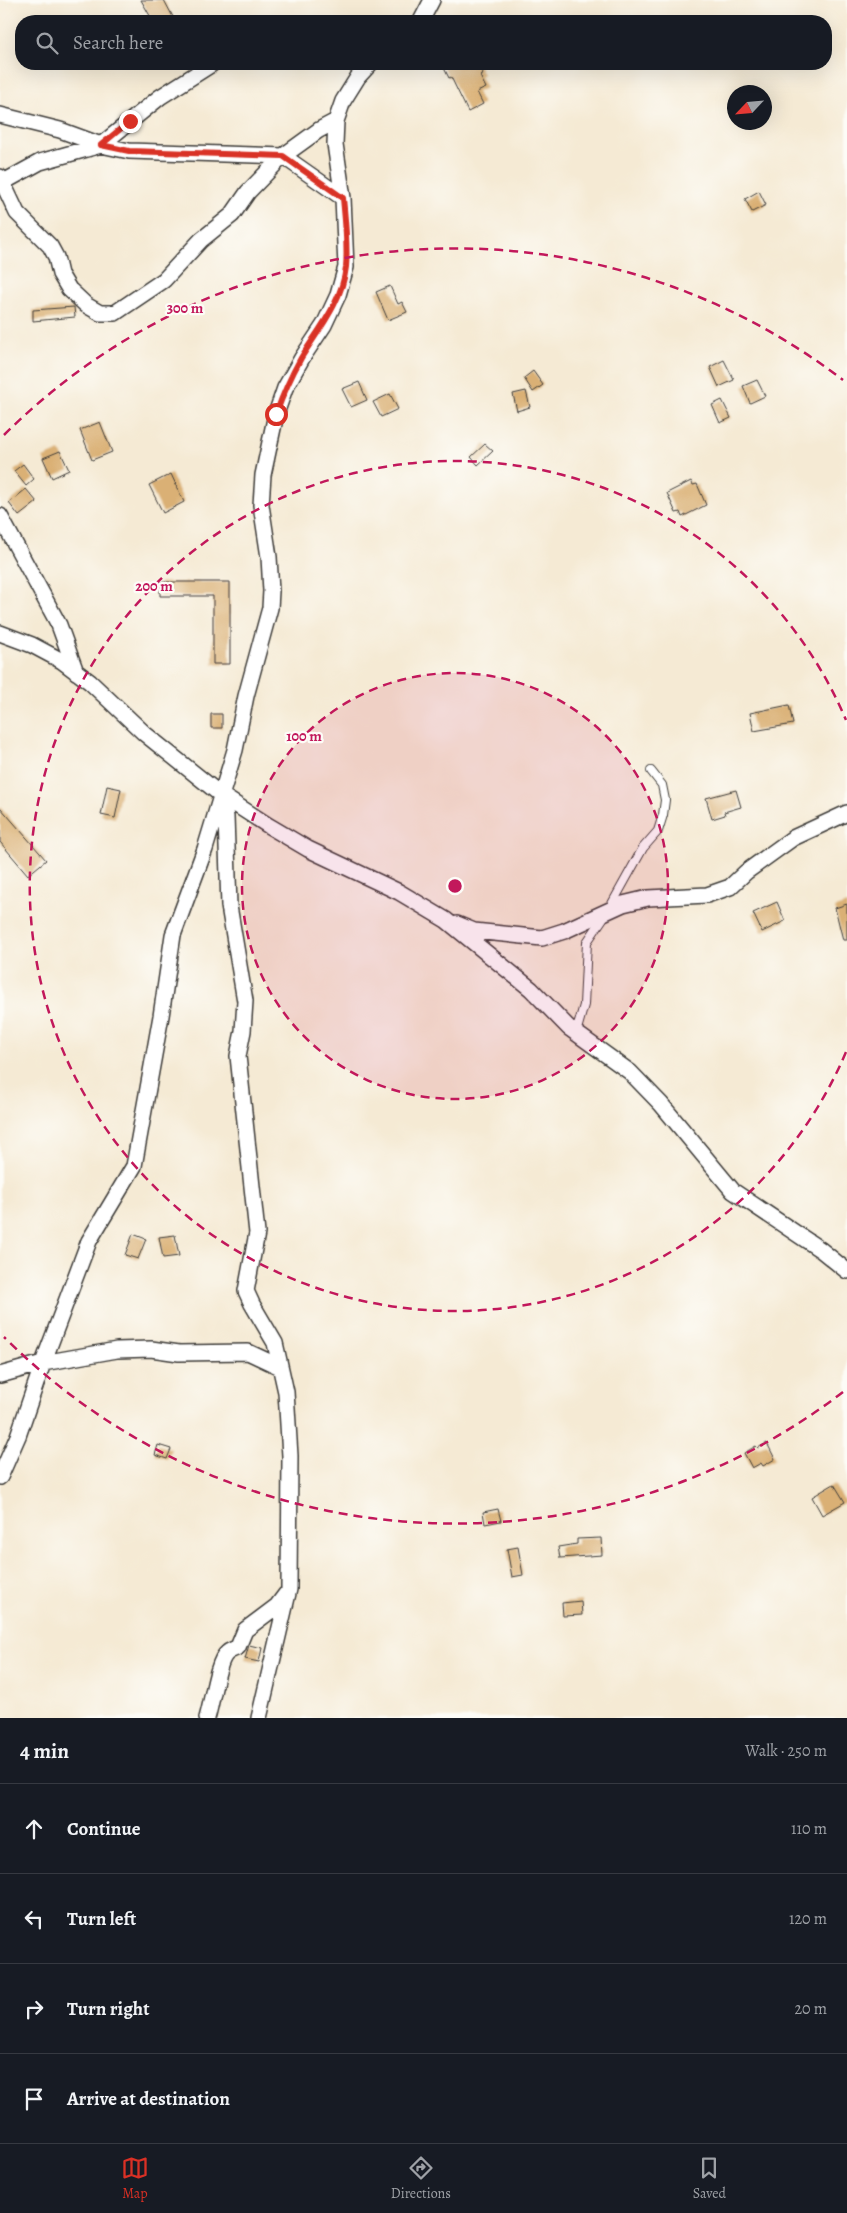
<!DOCTYPE html>
<html lang="en">
<head>
<meta charset="utf-8">
<style>
  body { margin:0; font-family:Alegreya,serif; background:#20242c; color:#f1f3f6 }
  .compass { position:absolute; left:727px; top:85px; width:45px; height:45px; border-radius:50%; background:#171b24; box-shadow:0 5px 20px #0002; rotate:244deg }
  .stop { position:absolute; width:15px; height:15px; margin:-11px; border:4px solid #d93025; border-radius:50%; background:#fff }
  .stop.end { background:#d93025; border-color:#fff; box-shadow:0 1px 5px #0008 }
  .list { margin:0; padding:0; list-style:none }
  h2 { display:flex; justify-content:space-between; align-items:center; height:65px; margin:0; padding:0 20px; font-size:21px }
  h2 small { font-size:16px; font-weight:400; color:#9ea1a6 }
  .list li { display:grid; grid-template-columns:32px 1fr auto; gap:15px; align-items:center; box-sizing:border-box; height:90px; padding:0 20px; border-top:1px solid #363941 }
  .list b { display:block; font-size:19px; white-space:nowrap }
  .list em { font-size:16px; font-style:normal; color:#9ea1a6 }
  .icon { flex:none; width:28px; height:28px; fill:none; stroke:currentColor; stroke-width:2; stroke-linecap:round; stroke-linejoin:round }
  .map { position:relative; flex:none; width:847px; height:1718px; overflow:hidden }
  .search { position:absolute; background:#171b24; box-shadow:0 5px 20px #0002; left:15px; right:15px; top:15px; height:55px; display:flex; align-items:center; gap:12px; box-sizing:border-box; padding:0 18px; border-radius:20px; color:#9ea1a6; font-size:19px }
  .sheet { height:425px; background:#171b24 }
  nav { display:flex; justify-content:space-around; align-items:center; box-sizing:border-box; height:70px; border-top:1px solid #363941; background:#171b24; font-size:14px; color:#9ea1a6 }
  nav a { display:grid; justify-items:center; gap:2px }
  nav .on { color:#d93025 }
  .map>svg:first-child { display:block }
  .building { fill:#dab074 }
  .lines { fill:none; stroke-linecap:round; stroke-linejoin:round }
  .service-casing { stroke:#3d3b38; stroke-width:10 }
  .minor-casing { stroke:#3d3b38; stroke-width:18 }
  .service { stroke:#fff; stroke-width:8 }
  .minor { stroke:#fff; stroke-width:15 }
  .route { stroke:#d93025; stroke-width:6 }
  .ring { fill:none; stroke:#c2185b; stroke-width:2.5; stroke-dasharray:9 6 }
  .centre { fill:#c2185b; stroke:#fdfcf7; stroke-width:2.5 }
  .ring-label { font-size:15px; text-anchor:middle; font-weight:bold; fill:#c2185b; stroke:#fdfcf7; stroke-width:4.5; stroke-linejoin:round; paint-order:stroke }
</style>
</head>
<body>
<div class="map">
<svg width="847" height="1718" viewBox="0 0 847 1718">
  <rect width="100%" height="100%" fill="#fdfcf7"/>
  <filter id="ink" filterUnits="userSpaceOnUse"><feTurbulence type="fractalNoise" baseFrequency=".02" numOctaves="2"/><feDisplacementMap in="SourceGraphic" scale="10" xChannelSelector="R" yChannelSelector="G"/><feConvolveMatrix kernelMatrix="1 2 1 2 8 2 1 2 1" color-interpolation-filters="sRGB"/></filter>
  <filter id="wash" filterUnits="userSpaceOnUse"><feTurbulence type="fractalNoise" baseFrequency=".0096" numOctaves="4" result="noise"/><feDisplacementMap in="SourceGraphic" scale="20" xChannelSelector="R" yChannelSelector="G"/><feGaussianBlur stdDeviation="1.12" result="paint"/><feColorMatrix in="noise" values="0 0 0 0 0 0 0 0 0 0 0 0 0 0 0 0 0 1.4 0 .05"/><feComposite in="paint" operator="in"/></filter>
  <g filter="url(#wash)">
    <rect width="100%" height="100%" fill="#f5ead4"/>
    <g id="blocks">
      <path class="building" d="M141 0H164L173 17 165 21H153Z
        M442 64H478L483 74 480 76 486 88 477 92 483 104 468 112 451 77 449 78Z
        M759 191 766 205 752 212 745 199Z
        M390 286 398 304 402 302 407 312 388 320 376 292Z
        M74 307 75 317 33 321V310Z
        M724 360 734 380 719 387 710 367Z
        M533 371 543 385 533 392 524 378Z
        M757 380 765 396 750 403 743 386Z
        M359 382 367 400 351 407 342 389Z
        M526 391 530 407 517 411 513 394Z
        M390 394 398 409 381 417 373 402Z
        M722 400 731 418 720 423 712 405Z
        M100 422 112 452 92 460 80 430Z
        M485 444 493 451 478 465 471 457Z
        M60 451 69 470 52 478 43 458Z
        M23 464 34 479 26 486 14 471Z
        M171 474 184 502 163 513 149 485Z
        M691 481 693 485 697 484 706 505 682 517 680 512 676 513 667 493Z
        M26 489 37 502 19 516 9 503Z
        M160 582H230V664H213V596H160Z
        M789 705 793 724 754 731 750 713Z
        M211 714H222V728H211Z
        M107 786 121 789 115 818 101 815Z
        M736 790 741 807 724 812 725 815 712 819 706 798Z
        M0 807 46 860 28 875 0 842Z
        M777 902 785 921 762 932 753 913Z
        M847 904V940H843L835 908Z
        M133 1234 146 1239 138 1259 125 1255Z
        M175 1235 179 1256 163 1258 159 1237Z
        M767 1443 775 1459 763 1466 761 1463 752 1468 744 1453 756 1446 758 1448Z
        M158 1445 171 1449 167 1459 155 1455Z
        M834 1484 845 1502 822 1515 812 1497Z
        M498 1509 501 1521 485 1524 483 1512Z
        M601 1538 602 1555 560 1558 558 1547 577 1544V1539Z
        M518 1547 523 1575 512 1577 507 1549Z
        M581 1601 582 1615 563 1616 562 1603Z
        M249 1645 262 1648 259 1662 245 1659Z"/>
    </g>
  </g>
  <g filter="url(#ink)">
    <use href="#blocks" fill-opacity="0" stroke="#3d3b38" stroke-width="1"/>
    <g class="lines">
      <g class="service-casing">
        <path id="service" d="M576 1033 584 1005 587 942 608 911 643 848 658 831 663 815 665 800 662 785 651 771"/>
      </g>
      <g class="minor-casing">
        <path id="minor" d="M421 21 432 0
          M0 115 60 130 101 145 129 151 283 156 343 198
          M0 177 17 213 50 246 56 257 60 274 69 289 86 305 100 313H115L164 280 201 240 232 215 248 192 283 156 319 130 336 121
          M0 184 40 162 101 145 160 97 212 64
          M0 516 59 625 76 672
          M0 633 32 645 62 661 90 682 145 734 221 795 269 826 308 849 399 892 446 920 531 989 569 1028 630 1072 661 1104 733 1191 821 1250 847 1271
          M222 796 226 817 229 906 245 1001 243 1031 238 1056 257 1233 246 1291 252 1304 275 1343 286 1392 290 1456 289 1589 259 1718
          M457 924 474 931 542 938 564 931 623 904 648 898 707 895 730 887 746 872 793 838 847 813
          M0 1375 43 1363 117 1350 151 1349 179 1353 248 1352 280 1367
          M0 1477 18 1436 43 1363 89 1241 134 1166 161 1016 173 935 205 849 235 750 246 696 270 608 271 591 269 557 261 505 263 475 276 414 285 388 302 358 324 325 338 295 346 267 343 198 335 144 336 121 343 101 358 77 370 64
          M207 1718C212 1703 217 1661 227 1653 230 1650 235 1649 238 1647L245 1630 277 1606 286 1594"/>
      </g>
      <use href="#service" class="service"/>
      <use href="#minor" class="minor"/>
    </g>
  </g>
  <g class="lines" filter="url(#ink)">
    <path class="route" d="M130 121 101 145 129 151 283 156 343 198C345 220 348 245 346 267 342 302 319 329 301 358 291 376 283 394 276 414"/>
  </g>
  <circle cx="455" cy="886" r="213" fill="#c2185b" fill-opacity=".12"/>
  <g class="ring">
    <circle cx="455" cy="886" r="213"/>
    <path d="M846 1052A425 425 0 1 1 846 720"/>
    <path d="M843 1392A638 638 0 0 1 4 1337M4 435A638 638 0 0 1 843 380"/>
  </g>
  <circle cx="455" cy="886" r="8" class="centre"/>
  <g class="ring-label">
    <text x="185" y="313">300 m</text>
    <text x="154" y="591">200 m</text>
    <text x="304" y="741">100 m</text>
  </g>
</svg>
<svg class="compass" viewBox="-18 -18 36 36"><path d="M0-13l5 13h-10z" fill="#e53935"/><path d="M0 13l5-13h-10z" fill="#9ea1a6"/></svg>
<div class="stop" style="left:276px;top:414px"></div>
<div class="stop end" style="left:130px;top:121px"></div>
<div class="search"><svg class="icon" aria-label="search" viewBox="0 0 24 24"><circle cx="10" cy="10" r="6"/><path d="M15 15l6 6"/></svg>Search here</div>
</div>
<section class="sheet">
<h2>4 min<small>Walk · 250 m</small></h2>
<ul class="list">
<li><svg class="icon" aria-label="ahead" viewBox="0 0 24 24"><path d="M12 20V5M6 11l6-6 6 6"/></svg><div><b>Continue</b></div><em>110 m</em></li>
<li><svg class="icon" aria-label="left" viewBox="0 0 24 24"><path d="M17 20v-9H6M10 6l-5 5 5 5"/></svg><div><b>Turn left</b></div><em>120 m</em></li>
<li><svg class="icon" aria-label="right" viewBox="0 0 24 24"><path d="M7 20v-9h11M14 6l5 5-5 5"/></svg><div><b>Turn right</b></div><em>20 m</em></li>
<li><svg class="icon" aria-label="arrive" viewBox="0 0 24 24"><path d="M6 21V4h12l-3 4 3 4H6"/></svg><div><b>Arrive at destination</b></div></li>
</ul>
</section>
<nav>
<a class="on"><svg class="icon" aria-label="map" viewBox="0 0 24 24"><path d="M3 6l6-2 6 2 6-2v14l-6 2-6-2-6 2zM9 4v14M15 6v14"/></svg>Map</a>
<a><svg class="icon" aria-label="directions" viewBox="0 0 24 24"><path d="M12 3l9 9-9 9-9-9zM9 14v-3h6M13 9l2 2-2 2"/></svg>Directions</a>
<a><svg class="icon" aria-label="saved" viewBox="0 0 24 24"><path d="M7 4h10v16l-5-4-5 4z"/></svg>Saved</a>
</nav>
</body>
</html>
